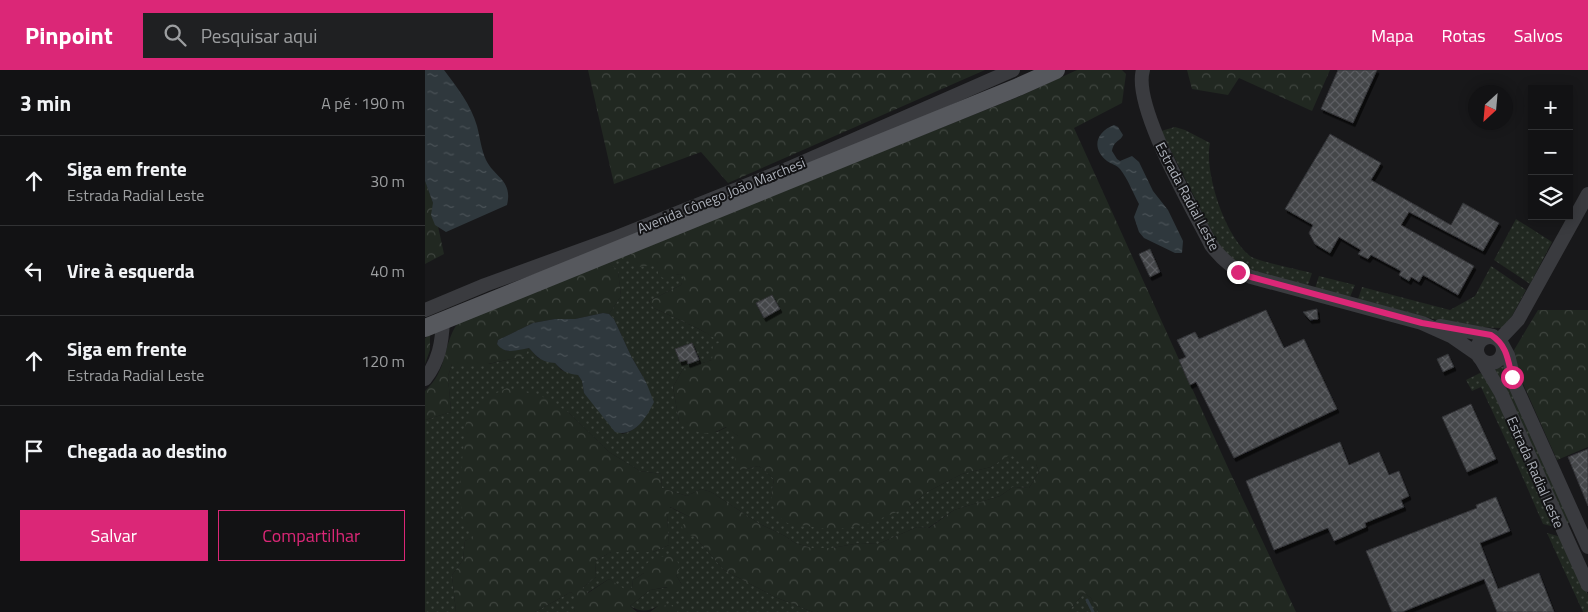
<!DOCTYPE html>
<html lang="pt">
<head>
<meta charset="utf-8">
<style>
  body { margin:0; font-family:"Titillium Web",sans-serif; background:#1f2022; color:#f1f3f6 }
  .controls { position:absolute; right:15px; top:15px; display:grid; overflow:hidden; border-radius:0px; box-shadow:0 2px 12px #0003 }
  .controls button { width:45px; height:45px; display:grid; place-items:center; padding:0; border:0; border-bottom:1px solid #313234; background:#121214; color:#f1f3f6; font:25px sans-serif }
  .compass { position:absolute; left:1043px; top:15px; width:45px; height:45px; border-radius:50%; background:#121214; box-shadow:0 2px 12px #0003; rotate:206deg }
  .stop { position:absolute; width:15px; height:15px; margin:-11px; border:4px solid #db2777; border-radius:50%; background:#fff }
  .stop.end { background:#db2777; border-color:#fff; box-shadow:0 1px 5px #0008 }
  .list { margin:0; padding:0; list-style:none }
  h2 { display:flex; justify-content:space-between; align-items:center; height:65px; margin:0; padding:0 20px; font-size:21px }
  h2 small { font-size:16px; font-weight:400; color:#9c9ea0 }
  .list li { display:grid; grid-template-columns:32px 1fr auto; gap:15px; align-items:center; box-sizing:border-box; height:90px; padding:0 20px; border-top:1px solid #313234 }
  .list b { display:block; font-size:19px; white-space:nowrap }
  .list p { margin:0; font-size:16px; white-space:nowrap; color:#9c9ea0 }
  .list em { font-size:16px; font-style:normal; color:#9c9ea0 }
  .actions { display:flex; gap:10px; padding:15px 20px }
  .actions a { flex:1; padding:11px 0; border:1px solid #db2777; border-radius:0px; text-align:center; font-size:18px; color:#db2777 }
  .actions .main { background:#db2777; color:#fff }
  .icon { flex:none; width:28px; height:28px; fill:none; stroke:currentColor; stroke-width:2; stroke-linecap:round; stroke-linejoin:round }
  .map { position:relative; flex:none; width:1163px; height:542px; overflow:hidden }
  header { display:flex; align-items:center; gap:30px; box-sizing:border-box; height:70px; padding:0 25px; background:#db2777; color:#fff }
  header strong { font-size:24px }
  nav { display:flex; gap:28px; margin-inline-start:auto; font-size:18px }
  .search { width:350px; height:45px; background:#1f2022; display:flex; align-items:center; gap:12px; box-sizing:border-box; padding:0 18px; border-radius:0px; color:#9c9ea0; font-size:19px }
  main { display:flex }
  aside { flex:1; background:#121214 }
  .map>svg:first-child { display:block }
  .grass { fill:url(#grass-dots) }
  .forest { fill:url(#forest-crowns) }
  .water { fill:url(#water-ripples) }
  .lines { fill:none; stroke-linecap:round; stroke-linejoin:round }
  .stream { stroke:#2f383d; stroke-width:3 }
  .building { fill:url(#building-cross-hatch); stroke:#323336; filter:url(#shadow) }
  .minor { stroke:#3a3b3f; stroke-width:14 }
  .major { stroke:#56585d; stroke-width:18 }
  .route { stroke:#db2777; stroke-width:6 }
  .labels { text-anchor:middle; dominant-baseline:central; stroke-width:4; stroke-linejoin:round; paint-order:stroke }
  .street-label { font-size:14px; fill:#acb0b9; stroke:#131315 }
</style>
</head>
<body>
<header>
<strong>Pinpoint</strong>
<div class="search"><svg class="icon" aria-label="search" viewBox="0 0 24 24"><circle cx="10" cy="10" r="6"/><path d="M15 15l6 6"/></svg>Pesquisar aqui</div>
<nav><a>Mapa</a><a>Rotas</a><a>Salvos</a></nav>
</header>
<main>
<aside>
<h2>3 min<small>A pé · 190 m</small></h2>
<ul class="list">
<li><svg class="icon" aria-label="ahead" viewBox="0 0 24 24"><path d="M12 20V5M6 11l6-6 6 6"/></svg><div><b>Siga em frente</b><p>Estrada Radial Leste</p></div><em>30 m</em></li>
<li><svg class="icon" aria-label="left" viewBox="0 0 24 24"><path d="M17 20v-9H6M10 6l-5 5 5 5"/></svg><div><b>Vire à esquerda</b></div><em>40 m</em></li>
<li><svg class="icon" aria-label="ahead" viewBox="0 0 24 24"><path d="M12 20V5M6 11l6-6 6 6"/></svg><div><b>Siga em frente</b><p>Estrada Radial Leste</p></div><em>120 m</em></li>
<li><svg class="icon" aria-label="arrive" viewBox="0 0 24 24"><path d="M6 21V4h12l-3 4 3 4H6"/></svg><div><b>Chegada ao destino</b></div></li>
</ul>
<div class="actions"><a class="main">Salvar</a><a>Compartilhar</a></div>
</aside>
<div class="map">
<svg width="1163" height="542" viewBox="0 0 1163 542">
  <defs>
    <pattern id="grass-dots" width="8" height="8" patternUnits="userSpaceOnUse" patternTransform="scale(1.25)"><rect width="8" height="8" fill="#212821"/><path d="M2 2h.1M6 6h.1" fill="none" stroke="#3f453f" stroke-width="1.8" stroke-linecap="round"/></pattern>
    <pattern id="forest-crowns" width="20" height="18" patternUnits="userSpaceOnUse" patternTransform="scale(1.25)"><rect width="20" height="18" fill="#212821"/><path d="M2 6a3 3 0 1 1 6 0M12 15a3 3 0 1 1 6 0" fill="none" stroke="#3f453f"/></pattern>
    <pattern id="water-ripples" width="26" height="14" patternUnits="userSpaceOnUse" patternTransform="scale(1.25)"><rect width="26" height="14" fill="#2f383d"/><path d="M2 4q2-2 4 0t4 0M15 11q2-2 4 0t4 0" fill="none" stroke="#4a5257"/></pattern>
    <pattern id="building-cross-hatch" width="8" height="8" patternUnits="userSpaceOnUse" patternTransform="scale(1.25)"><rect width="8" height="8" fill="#45464a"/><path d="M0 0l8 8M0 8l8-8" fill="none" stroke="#5d5e62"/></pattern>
    <filter id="shadow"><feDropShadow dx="2" dy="3.5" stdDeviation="0" flood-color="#0009"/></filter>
  </defs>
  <rect width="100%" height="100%" fill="#18181a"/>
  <path class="grass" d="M750 57 760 60 785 73C779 103 800 166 825 186 831 191 876 200 887 203L883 215C859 209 829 205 808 191 801 185 796 177 791 170L736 61Z
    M1091 149 1127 172 1105 214 1069 190Z
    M206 182 233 195 238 207 255 204 260 205 256 215 224 231 229 238 274 259 297 272 287 290 258 299 248 317 254 352 292 362 302 357 313 366 316 400 334 396 349 409 346 426 484 437 502 422 537 404 566 397 586 383 611 394 614 402 604 418 588 417 575 426 529 440 503 458 492 457 453 474 435 473 407 478H387L370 473 360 466 335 454 286 422 276 419 262 426 237 418 236 404 215 401 184 382 143 342 50 466 40 471 38 490 27 505 31 542H0V350L26 342 23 306 27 294H64L99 286 104 278 113 288 130 293 136 300 153 305 157 311 159 323 197 364 204 362 213 356 221 312 206 286 189 249 184 244 196 226 193 201 182 192Z
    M1066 196 1101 220 1087 246 1077 258 1047 257 1019 252 933 229 937 217 1025 240 1050 226Z
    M894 206 930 215 925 227 890 218Z
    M1079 296 1080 301 1145 449 1143 454 1142 455 1069 300Z
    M1055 303 1060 305 1100 389 1130 457 1118 454 1091 392 1056 317 1047 321 1041 310Z
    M244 437 265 447 269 466 299 500 350 527 388 542H252L233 536C222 542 216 542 205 536L225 520 257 515 251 505 219 503 208 510 207 518 201 521 184 509 162 523 157 518 171 507 170 491 186 482H228L244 475 242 443Z
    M1122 463 1136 467 1163 525V542H1158Z
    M146 522 152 528 149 542H110Z
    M659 523 666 528 674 542H643Z"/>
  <path class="forest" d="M163 0H560L303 113 276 82 189 114Z
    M652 0H697L701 4 697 33 649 58 805 402 871 542H674L666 528 659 523 643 542H388L350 527 299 500 269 466 258 464 257 456 265 447 245 437 242 443 244 475 228 482H186L170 491 171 507 157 518 163 523 184 509 201 520 207 518 208 510 219 503C220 486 236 487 250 485L255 498 251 505 257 515 254 521 249 523 242 517 225 520 205 536 212 542H149L151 528 146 522 110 542H31L27 505 38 490 40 471 49 466 38 451 34 420 41 352 59 329 82 318 115 325 143 342 184 382 215 401 236 404 237 418 262 426 276 419 286 422 335 454 360 466 370 473 387 478H407L435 473 453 474 492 457 504 458 529 440 575 426 588 417 604 418 614 402 611 394 599 397 586 384 566 397 537 404 502 422 484 437 442 454 408 460 362 453 350 443 346 426 349 409 334 396 316 400 311 396 308 374 313 366 301 357C279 369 275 363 254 352L248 317 258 299 287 290 288 275 296 272 274 259 229 238 224 231 256 215 259 205 255 204 238 208 233 204V195L212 197 206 192V182L593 27Z
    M762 0H905L887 41 814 8 803 25 767 19Z
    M0 111 8 133 19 184 0 194Z
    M182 192 193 200 196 226 184 244 178 243 150 249H130L108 253 73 270 72 274 82 281 104 278 100 286 63 294H27L23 306 26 342 0 350V321C23 300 17 277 32 254Z
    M1113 240H1163V377L1132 390 1091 298 1089 280Z
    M5 265V280L0 294V268Z
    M249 535 252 542H266H225L233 536Z"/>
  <path class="water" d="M0 0H19C32 17 46 35 52 56 55 67 56 79 61 90 70 108 88 110 82 135L21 162 10 155 6 145 8 133 0 111Z
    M689 55 693 57 698 65C695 72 689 70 687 81L692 89 695 91 707 86 714 92 728 121 743 140 758 171 757 183H750L719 168 714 162 709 147 714 134C708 123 703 109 695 99 692 95 686 94 682 91 666 78 671 62 689 55Z
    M178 243 184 244 189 249 206 286 221 312 229 332C222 347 209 368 190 362L159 323 157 311 153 305C142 304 137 301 130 293 117 292 113 288 104 278 92 280 80 285 72 274L73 270 108 253 130 249H150Z"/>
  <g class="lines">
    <path class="stream" d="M662 530 668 542"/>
  </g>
  <path class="building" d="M913 0H952L928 53 896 39Z
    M905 64 956 93 946 110 1026 155 1038 133 1074 153 1058 181 984 142 976 155 1049 196 1033 225 998 205 994 212 986 207 984 211 974 205 976 201 946 185 943 189 933 184 936 180 914 167 905 183 890 174 884 163 888 155 860 139Z
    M725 179 735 202 725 207 714 184Z
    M347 225 355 239 339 248 331 233Z
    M892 239 893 249 885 250 878 242Z
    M841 240 859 278 879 269 912 339 809 388 771 312 765 315 754 290 761 287 752 270 770 262 774 269Z
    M267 273 274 290 263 294 262 290 255 292 250 279Z
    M1023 284 1029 297 1018 302 1012 289Z
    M1046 334 1071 389 1042 402 1017 347Z
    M915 372 924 395 954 382 964 405 974 401 984 426 976 430 979 437 940 453 941 457 909 471 903 458 849 480 821 411Z
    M1163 379V436L1143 387Z
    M1071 427 1085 461 1055 473 1073 519 1114 503 1129 542H1072L1059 509 977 542H967L941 481 1052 438 1051 435Z"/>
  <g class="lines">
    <path class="minor" d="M718 0C707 36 768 139 786 175 797 190 809 200 826 207L997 253 1026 266 1052 284
      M0 240 60 215 192 167 367 97 588 0
      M1015 256 1068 266
      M1052 280a13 13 0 1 1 26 0a13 13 0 1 1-26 0Z
      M1074 270 1093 250 1163 124
      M1077 274 1083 285 1091 317 1163 477
      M1057 291 1076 323 1163 515
      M0 309C14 291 17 273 18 250"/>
    <path class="major" d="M0 258 593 17 631 0"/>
  </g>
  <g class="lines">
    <path class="route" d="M813 202 826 207 997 253 1066 265C1082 275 1083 290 1087 307"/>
  </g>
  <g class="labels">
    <g class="street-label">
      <text transform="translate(296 125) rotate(-22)">Avenida Cônego João Marchesi</text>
      <text transform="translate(763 126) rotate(62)">Estrada Radial Leste</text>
      <text transform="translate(1111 402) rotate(66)">Estrada Radial Leste</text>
    </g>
  </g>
</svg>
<div class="controls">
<button>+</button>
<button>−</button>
<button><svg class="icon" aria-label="layers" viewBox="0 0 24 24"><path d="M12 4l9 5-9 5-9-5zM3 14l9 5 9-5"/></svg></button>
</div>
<svg class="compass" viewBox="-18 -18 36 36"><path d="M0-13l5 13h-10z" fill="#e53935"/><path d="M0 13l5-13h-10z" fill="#9c9ea0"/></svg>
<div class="stop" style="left:1087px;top:307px"></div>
<div class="stop end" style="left:813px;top:202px"></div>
</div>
</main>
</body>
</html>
